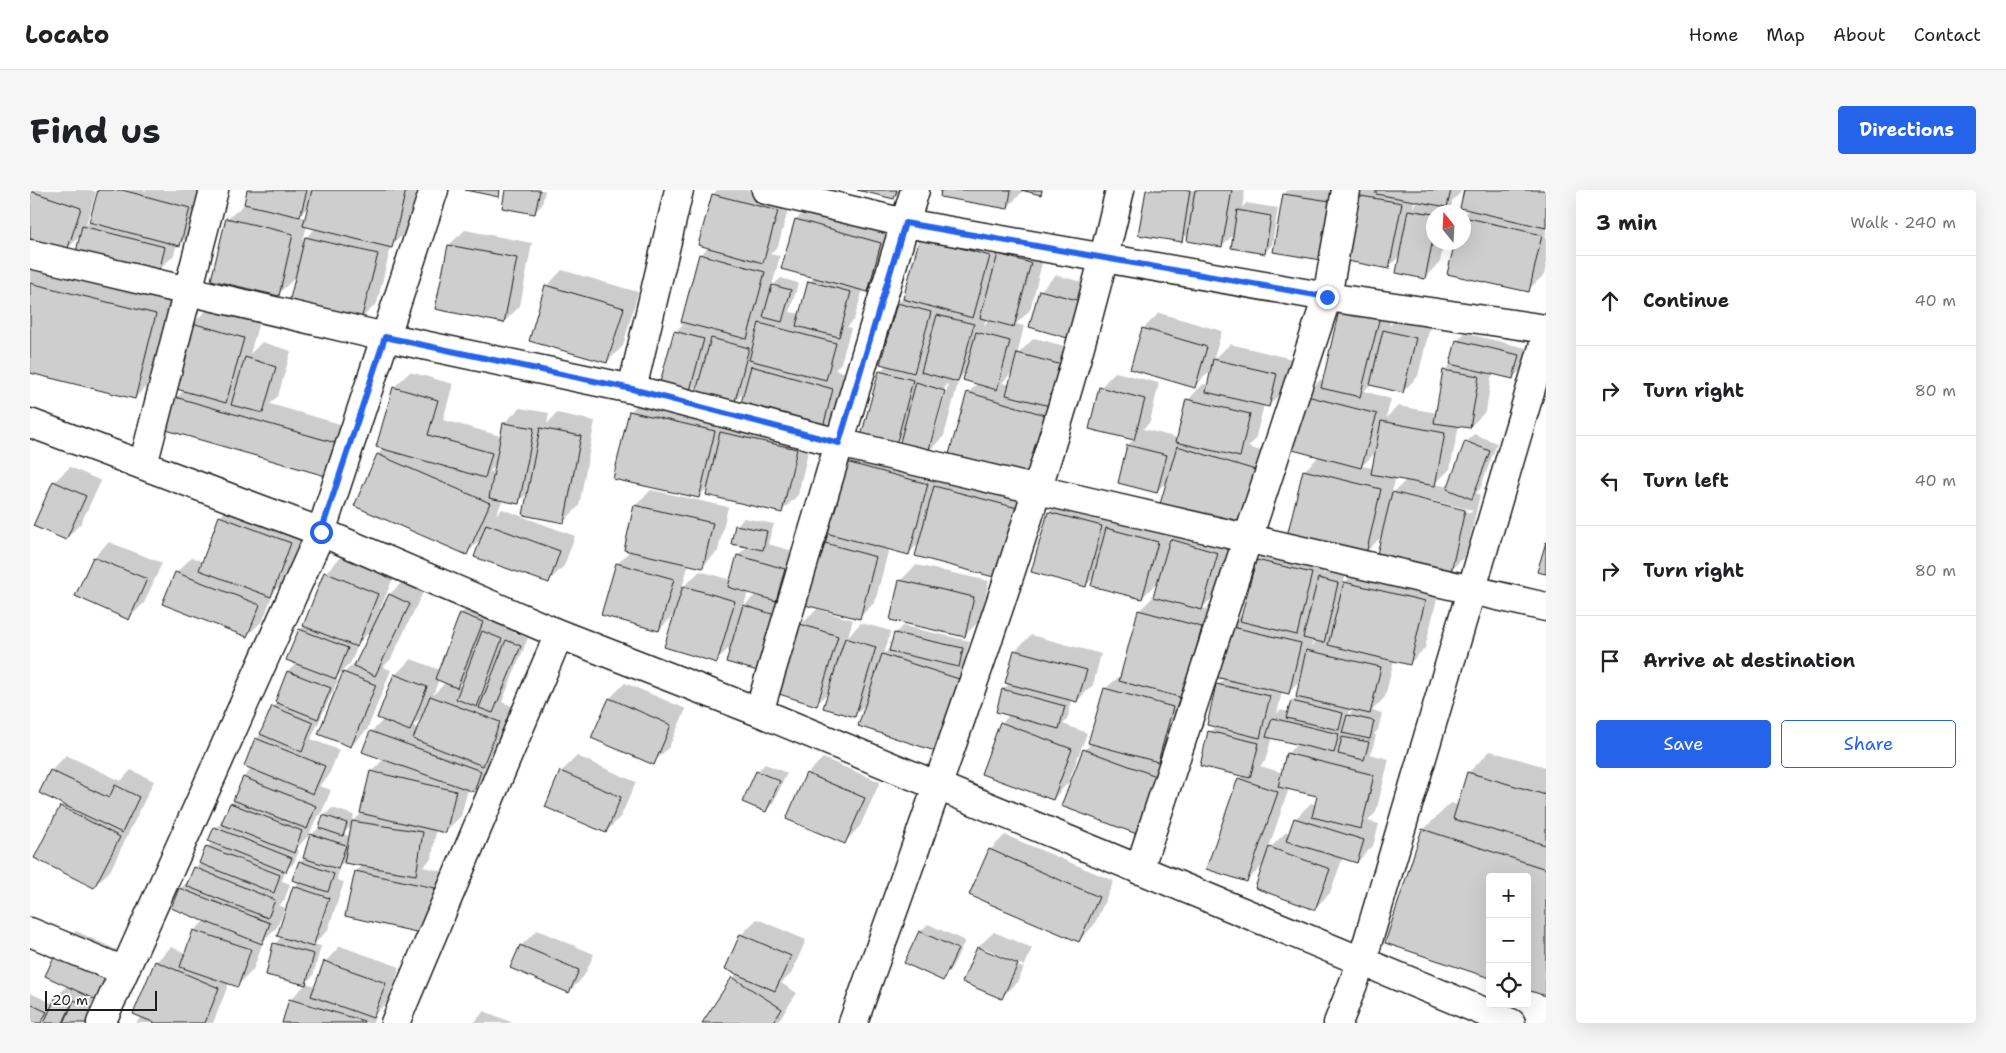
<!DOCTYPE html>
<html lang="en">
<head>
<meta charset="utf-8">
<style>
  body { margin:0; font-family:"Shantell Sans",sans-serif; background:#f6f6f6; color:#202124 }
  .controls { position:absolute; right:15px; bottom:15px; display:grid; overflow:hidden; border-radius:5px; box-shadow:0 5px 20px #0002 }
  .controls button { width:45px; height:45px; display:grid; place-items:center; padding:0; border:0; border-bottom:1px solid #e0e0e0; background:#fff; color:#202124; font:25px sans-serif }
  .compass { position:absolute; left:1396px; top:15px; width:45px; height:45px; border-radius:50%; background:#fff; box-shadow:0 5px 20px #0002; rotate:342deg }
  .scale { position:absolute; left:15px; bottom:12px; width:112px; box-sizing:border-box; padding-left:5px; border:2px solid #1c1c1c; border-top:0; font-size:14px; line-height:18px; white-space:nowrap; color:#1c1c1c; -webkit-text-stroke:4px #fff; paint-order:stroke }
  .stop { position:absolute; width:15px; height:15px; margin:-11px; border:4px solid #2563eb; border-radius:50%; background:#fff }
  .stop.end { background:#2563eb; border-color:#fff; box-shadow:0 1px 5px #0008 }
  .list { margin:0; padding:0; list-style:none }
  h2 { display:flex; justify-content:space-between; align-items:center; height:65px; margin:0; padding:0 20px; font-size:21px }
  h2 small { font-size:16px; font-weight:400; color:#757577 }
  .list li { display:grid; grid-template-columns:32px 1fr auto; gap:15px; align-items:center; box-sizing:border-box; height:90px; padding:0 20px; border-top:1px solid #e0e0e0 }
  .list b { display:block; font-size:19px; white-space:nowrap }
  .list em { font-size:16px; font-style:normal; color:#757577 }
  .actions { display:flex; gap:10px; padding:15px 20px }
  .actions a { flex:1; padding:11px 0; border:1px solid #2563eb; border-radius:5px; text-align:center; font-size:18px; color:#2563eb }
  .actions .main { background:#2563eb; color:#fff }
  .icon { flex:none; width:28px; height:28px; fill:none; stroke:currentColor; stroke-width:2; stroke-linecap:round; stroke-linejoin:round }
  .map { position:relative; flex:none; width:1516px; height:833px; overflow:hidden; border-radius:5px }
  header { display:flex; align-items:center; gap:30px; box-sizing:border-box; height:70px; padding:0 25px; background:#fff; border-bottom:1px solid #e0e0e0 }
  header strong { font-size:24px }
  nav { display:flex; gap:28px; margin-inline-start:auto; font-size:18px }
  .intro { display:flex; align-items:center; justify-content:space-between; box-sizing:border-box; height:120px; padding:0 30px }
  h1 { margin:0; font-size:35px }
  .button { padding:12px 22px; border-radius:5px; background:#2563eb; color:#fff; font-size:18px; font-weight:700 }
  main { display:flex; gap:30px; padding:0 30px }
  aside { flex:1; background:#fff; border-radius:5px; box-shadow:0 5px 20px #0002 }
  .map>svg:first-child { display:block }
  .shadow { fill:#0003; fill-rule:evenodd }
  .building { fill:#cecece; stroke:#1c1c1c }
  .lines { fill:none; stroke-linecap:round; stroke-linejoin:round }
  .minor-casing { stroke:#1c1c1c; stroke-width:31 }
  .minor { stroke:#fff; stroke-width:28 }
  .route { stroke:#2563eb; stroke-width:6 }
</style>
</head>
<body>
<header>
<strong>Locato</strong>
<nav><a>Home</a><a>Map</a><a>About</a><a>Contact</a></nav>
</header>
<div class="intro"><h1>Find us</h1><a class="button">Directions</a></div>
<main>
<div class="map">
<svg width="1516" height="833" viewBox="0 0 1516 833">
  <rect width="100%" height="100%" fill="#fff"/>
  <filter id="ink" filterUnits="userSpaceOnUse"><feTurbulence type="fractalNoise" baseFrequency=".02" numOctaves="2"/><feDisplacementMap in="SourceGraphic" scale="10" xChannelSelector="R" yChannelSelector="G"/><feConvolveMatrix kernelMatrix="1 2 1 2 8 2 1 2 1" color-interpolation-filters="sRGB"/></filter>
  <g filter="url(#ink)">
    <path class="shadow" d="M0 0H60L66 2 56 35 61 30 69 0H165L175 3 166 39 150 54H147L144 65 129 80 51 45 37 59 0 48Z
      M219 0H387L377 41 361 56 347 113 331 129 267 86 248 104 197 29 215 14ZM279 16 276 28 269 26ZM277 36 286 38 273 50Z
      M476 0H515L512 15 504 23Z
      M687 0H741L762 6 748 56 740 64 750 66 742 96 751 88 768 93 760 122 771 124 780 92 785 86 766 30 781 14 866 37 853 85 837 100 833 99 824 130 817 137 821 138 811 173 805 180 818 183 807 224 791 240 715 201 703 214 671 191 659 203 645 142 655 132 670 65 679 57 683 5ZM730 134 728 141 725 140Z
      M832 0H871L864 8Z
      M912 0H1014L1010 4 993 1 977 18Z
      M1117 0H1215L1212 18 1216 13 1248 18 1242 55 1234 63 1205 43 1192 56 1160 42 1151 51Z
      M1258 0H1321L1312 54 1254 4Z
      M1331 0H1433L1422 11 1420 22H1404V52H1414L1410 72 1395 87 1371 65 1358 77 1326 5ZM1384 10 1389 11 1383 17Z
      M1435 0H1516V75L1514 85 1498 100 1434 52V25L1440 19Z
      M435 40 502 53 490 116 474 132 419 55Z
      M891 47 1016 57 1000 120 986 134 994 136 987 165 1004 148 1050 160 1014 271 938 203 948 193 936 181 929 189 914 246 898 262 873 246 865 253 850 182 857 174 852 173 868 113 875 106ZM956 128 960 129 954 136ZM983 181 980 195 972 193ZM916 194 918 195 904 245H902Z
      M0 66 148 102 127 185 105 208 0 182Z
      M532 80 608 102 593 156 577 172 517 96Z
      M1026 85 1066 96 1056 132 1010 101Z
      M1365 110 1359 136 1370 125 1401 133 1388 186 1373 202 1341 194 1334 201 1361 209 1356 228 1368 216 1407 223 1414 181 1422 173 1427 151 1435 143 1496 158 1491 180 1483 187 1462 183 1456 221 1440 237 1429 235 1420 279 1405 294 1419 297 1436 252 1444 244 1467 253 1450 299 1446 303 1450 305 1436 365 1420 381 1353 345 1335 363 1274 281 1289 266 1274 205 1290 190H1294ZM1347 261 1343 278 1332 276ZM1366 287 1377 289 1361 305ZM1373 304 1442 320 1441 323 1373 306Z
      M179 118 229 132 220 164 232 152 261 161 248 206 240 214 324 238 314 270 146 208 154 200 163 133Z
      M1129 123 1192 141 1183 171 1200 154 1262 169 1254 200 1238 216 1234 215 1225 250 1218 257 1247 266 1230 322 1138 290 1127 301 1098 255 1105 248 1060 238 1070 198 1085 182 1129 193 1120 232 1113 239 1148 248 1158 210 1173 194 1179 195 1182 179 1165 196 1113 139Z
      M380 182 423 194 413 230 471 246 474 233 490 218 519 223 517 234 527 223 565 231 549 316 533 332 499 302 488 312 473 309 466 325 472 319 545 346 534 376 518 392 452 348 436 364 348 264 354 258 364 197ZM466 275 464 283 460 281Z
      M616 206 782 244 768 305 752 321 679 296 669 306 600 222Z
      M832 257 913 279 909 292 927 274 1012 297 993 366 890 352 878 364 859 358 845 412 829 428 789 352 798 343 817 272Z
      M40 277 71 291 51 333 36 349 24 292Z
      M621 300 698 317 688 361 673 376 659 373 652 398 670 381 701 390 708 365 718 356 706 336 714 328 744 334 738 354 770 363 761 394 748 406 760 410 743 464 702 455 686 471 646 423 629 440 587 374 601 360 605 316ZM718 401 726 404 714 416Z
      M1035 307 1087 321 1084 332 1093 323 1143 336 1138 352 1157 334 1203 347 1187 403 1172 418 1187 422 1143 555 1131 566 1152 574 1131 630 1054 560 1062 553 1075 499 1093 483 1109 421 1125 405 1129 390 1112 408 1065 386 1056 395 1019 322Z
      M206 311 276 337 256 390 244 401 233 430 217 446 146 383 162 367 173 372 190 327Z
      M79 352 132 373 114 413 99 428 47 406 64 367Z
      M1242 355 1297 368 1293 385 1297 380 1316 385 1313 394 1331 377 1410 396 1395 458 1380 473 1364 470 1355 507 1342 521 1352 523 1348 540 1344 544 1346 545 1342 561 1339 564 1359 569 1346 622 1338 631 1349 634 1343 656 1327 672 1313 667 1300 703 1285 718 1235 673 1217 691 1209 589 1213 585 1180 542 1186 536 1188 495 1195 488 1199 437 1214 422 1227 370ZM1283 449 1288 450 1282 456ZM1271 490 1267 506 1262 511 1259 522 1250 520 1247 524 1252 501 1258 503ZM1319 518 1324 519 1318 526ZM1242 547 1268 553 1257 564 1253 583 1230 576 1235 571ZM1259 598 1288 605 1286 615 1281 613 1265 629 1260 643 1256 642 1238 660Z
      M311 367 363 388 350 419 352 420 360 404 375 389 395 398 361 469 353 477 361 480 337 540 321 556 314 483 329 468 342 439 329 453 321 472 305 489 308 490 281 549 309 560 298 587 289 596 301 600 292 622 286 629 279 645 266 659 269 661 264 673 256 680 252 691 260 694 254 711 249 715 255 718 247 737 233 752 223 780 207 796 199 793 183 833H106L112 826 126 772 141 757 156 763 164 741 175 730 150 699 161 688 165 678 171 672 177 657 183 652 185 638 194 631 214 587 222 578 226 549 232 543 243 517 248 512 246 511 258 481 267 473 270 440 275 435 295 383Z
      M886 375 959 391 950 430 934 446 870 391Z
      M447 408 467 416 460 435 469 426 487 433 484 443 498 448 472 512 485 517 469 559 463 565 466 566 459 585 443 601 438 599 431 626 415 642 406 640 402 668 393 677 420 683 410 727 326 681 333 675 314 672 310 675 307 690 314 692 298 740 284 754 291 756 283 786 276 793 285 796 295 772 310 756 370 777 358 811 346 823 343 833 254 832 261 809 276 794 245 754 252 746 264 697 270 691V672L274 668 281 645 290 637 294 626 302 618 324 625 322 632 332 623 342 581 354 569 341 542 354 529 365 485 381 469 410 480 431 424ZM436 488 432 497 428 495ZM409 489 416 492 403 505ZM394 525 389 538 383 536ZM322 635 320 646 313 644Z
      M787 419 823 430 818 446 831 433 861 441 854 464 862 456 865 443 873 436 940 451 934 470 944 473 921 544 905 560 838 512 824 526 800 501 786 514 771 435Z
      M1001 445 1071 464 1063 495 1047 511 1042 510 1037 530 1033 534 1057 543 1038 593 1023 609 972 533 980 524 973 499 980 493 985 461Z
      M595 493 656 519 639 557 623 573 580 508Z
      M1460 561 1516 577V805L1497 687 1393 640 1421 613 1428 615 1438 583Z
      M36 565 91 591 101 580 124 591 80 681 64 696 31 617 34 614 21 581Z
      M547 566 606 592 591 626 576 642 531 582Z
      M793 568 850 592 830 636 815 652 757 628 777 584Z
      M735 574 757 583 743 613 736 621 727 582Z
      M975 645 1084 691 1064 735 1049 751 960 660Z
      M727 729 776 750 761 784 751 793 767 803 747 833H673L707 783 711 745Z
      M898 734 935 751 920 781 912 789 890 742Z
      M507 740 564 764 554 786 539 802 491 756Z
      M46 741 100 766 65 833H0V803L24 814 28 805 38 795 30 757Z
      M964 742 1002 758 988 792 972 807 934 791 948 757ZM954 758 994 776 993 778 954 761Z
      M454 821 483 833H444Z"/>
    <path class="building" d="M68 0H92L160 18 150 56 59 32Z
      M217 0H277L270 27 214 14Z
      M282 0H376L362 58 273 36Z
      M435 0H470L469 7Z
      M475 0H510L505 24 472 18Z
      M827 0H867L864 9Z
      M911 0H981L978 19 910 7Z
      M991 0H1012L1011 5Z
      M1116 0H1160L1152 52 1108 45Z
      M1165 0H1202L1192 57 1157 51Z
      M1346 0H1421L1417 17 1346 4Z
      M1434 0H1516V38L1430 18Z
      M0 1 51 18 37 61 0 49Z
      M682 4 748 21 733 73 668 55Z
      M1253 4 1307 12 1297 71 1243 62Z
      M1325 5 1372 13 1359 79 1312 70Z
      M1207 20 1241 26 1235 64 1201 58Z
      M1378 20 1404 24V44L1395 89 1366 83Z
      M1434 27 1512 45 1499 102 1417 84 1425 52H1434Z
      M196 28 263 44 249 106 181 90Z
      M765 29 851 53 838 102 751 79Z
      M52 36 135 57 129 82 46 62Z
      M275 47 348 64 331 130 259 113Z
      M890 47 960 66 943 128 873 109Z
      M418 55 487 68 474 133 405 119Z
      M669 64 735 82 717 149 651 132Z
      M968 64 1001 73 984 137 950 128Z
      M778 91 821 102 809 147 766 136Z
      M0 93 126 124 105 209 0 183Z
      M515 95 594 118 577 173 499 151Z
      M742 95 761 100 752 132 733 127Z
      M1009 100 1051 111 1041 149 999 137Z
      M867 113 901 122 884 183 850 174Z
      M1310 116 1350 126 1330 207 1291 198Z
      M907 125 944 134 928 192 891 182Z
      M162 133 214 148 196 213 143 198Z
      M729 133 806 153 796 190 719 170Z
      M1112 138 1177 157 1165 198 1100 179Z
      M1353 140 1386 148 1373 203 1340 195Z
      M644 141 674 149 659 204 629 196Z
      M946 142 980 151 967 200 933 190Z
      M681 148 719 158 704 215 665 205Z
      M1426 150 1489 165 1483 189 1420 174Z
      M987 163 1036 176 1024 217 976 205Z
      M215 167 246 177 233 223 201 215Z
      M1183 169 1247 184 1239 217 1176 202Z
      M721 176 803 199 792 241 709 220Z
      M1413 180 1449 186 1440 238 1404 233Z
      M849 181 883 190 866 255 831 246Z
      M886 192 915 201 898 263 869 256Z
      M363 197 408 210 398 245 462 263 455 288 346 257Z
      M1069 197 1115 209 1104 250 1059 239Z
      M937 202 1018 226 999 288 919 264Z
      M1273 205 1347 224 1331 278 1259 259Z
      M145 207 309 254 299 287 136 240Z
      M1156 209 1220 224 1210 267 1146 252Z
      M599 221 685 241 669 308 583 289Z
      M1351 231 1415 243 1405 296 1341 284Z
      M473 233 504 238 489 314 459 308Z
      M510 238 551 246 534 333 493 325Z
      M690 242 767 259 752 323 676 305Z
      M1435 251 1460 261 1442 309 1417 299Z
      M1097 255 1137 265 1127 303 1088 293Z
      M1147 256 1232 282 1215 339 1130 314Z
      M347 264 460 313 437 365 324 316Z
      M816 272 898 294 879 365 796 343Z
      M1273 280 1351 299 1336 364 1257 346Z
      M23 291 56 306 36 350 3 336Z
      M904 296 991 319 971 389 885 366Z
      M1362 302 1435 320 1421 382 1347 364Z
      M604 315 683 333 673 378 594 360Z
      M1018 322 1072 336 1056 397 1001 382Z
      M189 326 261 353 241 407 169 380Z
      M456 334 530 361 519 393 444 367Z
      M705 335 737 341 733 360 701 354Z
      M1076 338 1128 352 1112 409 1061 396Z
      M1140 349 1188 363 1172 420 1123 407Z
      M788 351 846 367 830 429 771 414Z
      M1516 352V384L1507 382Z
      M707 365 755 379 746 411 698 397Z
      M63 367 117 389 99 430 45 406Z
      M1226 370 1282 383 1267 445 1210 431Z
      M586 373 644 389 629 441 571 425Z
      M145 382 230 415 217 447 132 414Z
      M294 382 348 404 327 457 273 436Z
      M1288 388 1308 393 1294 453 1273 448Z
      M869 390 944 407 935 447 860 430Z
      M1314 392 1395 411 1380 475 1298 455Z
      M653 396 705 411 687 473 634 457Z
      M359 404 380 414 345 486 324 476Z
      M713 415 745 425 728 481 696 472Z
      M1108 420 1172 437 1153 508 1089 491Z
      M430 423 453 432 427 498 405 489Z
      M770 434 808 446 787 516 749 504Z
      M1198 436 1271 453 1259 504 1185 487Z
      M269 439 318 458 306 489 256 470Z
      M452 441 472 449 447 517 426 509Z
      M864 443 933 458 929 477 859 461Z
      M815 448 846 457 825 527 793 518Z
      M476 450 491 456 463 523 449 518Z
      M984 460 1057 480 1047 512 975 493Z
      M1276 460 1351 477 1340 524 1266 507Z
      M852 464 929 489 905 561 828 536Z
      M257 481 301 498 288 529 245 512Z
      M313 482 346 495 321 557 288 544Z
      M364 484 397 497 380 541 347 528Z
      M1186 494 1240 506 1230 548 1177 535Z
      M1074 498 1143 517 1128 572 1058 553Z
      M972 499 1035 516 1029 539 966 522Z
      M400 506 470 532 453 576 383 549Z
      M579 508 641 535 624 575 561 548Z
      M1261 511 1313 523 1309 540 1256 528Z
      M242 516 283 533 272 562 230 544Z
      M1317 525 1344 531 1340 549 1312 543Z
      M1242 528 1309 544 1304 563 1236 547Z
      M970 532 1042 559 1023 610 951 584Z
      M340 541 451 581 444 602 332 562Z
      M1178 541 1229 553 1220 588 1170 576Z
      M1312 547 1339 552 1334 570 1308 564Z
      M225 548 295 576 283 604 214 576Z
      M1053 559 1137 590 1115 647 1031 616Z
      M1256 563 1344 585 1331 639 1282 627 1287 606 1248 597Z
      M20 580 79 608 85 595 109 607 92 643 9 603Z
      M340 581 426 601 416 643 330 623Z
      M530 581 591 607 576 643 515 617Z
      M726 581 750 591 736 622 712 612Z
      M1437 582 1516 605V655L1423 629Z
      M776 583 835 608 815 654 756 629Z
      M213 587 286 616 277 639 203 610Z
      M1208 588 1248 602 1217 692 1176 679Z
      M200 613 272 641 264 663 191 634Z
      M30 616 90 647 64 698 4 668Z
      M293 625 317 633 313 646 289 638Z
      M1264 628 1334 650 1327 673 1256 651Z
      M322 631 393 642 386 685 314 673Z
      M184 637 262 668 256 682 178 651Z
      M1392 639 1516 679V806L1497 800V687H1460V788L1355 753Z
      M280 644 316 655 308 679 273 668Z
      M176 656 250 685 244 703 169 673Z
      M1239 657 1300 679 1285 720 1225 698Z
      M959 659 1069 707 1049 752 939 705Z
      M269 671 304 684 298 702 262 690Z
      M164 677 245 710 238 728 156 696Z
      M325 681 405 698 395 744 315 726Z
      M263 696 299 708 283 757 247 746Z
      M149 698 240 733 232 754 141 718Z
      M163 740 221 759 208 797 150 777Z
      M889 741 928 759 913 791 874 773Z
      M710 744 761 766 745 801 695 779Z
      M243 753 284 764 276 795 236 785Z
      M490 755 549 780 539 803 480 778Z
      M29 756 86 782 71 812 15 786Z
      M947 757 988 774 972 809 932 792Z
      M125 771 189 798 175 833H125L103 824Z
      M294 771 356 793 343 828 281 806Z
      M702 787 752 819 743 833H672Z
      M27 804 43 811 33 833H14Z
      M259 809 334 831 333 833H252Z
      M44 810 67 820 62 833H34Z
      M0 814 17 822 11 833H0Z"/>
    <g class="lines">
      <g class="minor-casing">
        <path id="minor" d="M885 0 875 33 1297 107 1516 139
          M0 64 355 147 602 199 809 253 1008 300 1516 417
          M602 199 649 0
          M0 233 291 342 529 444 729 522 1481 833
          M113 275 184 0
          M729 522 875 33 736 0
          M1109 680 1297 107 1316 0
          M0 742 94 781
          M71 833 291 342 404 0
          M365 833 529 444
          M823 833C873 694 923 554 970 414 1015 278 1058 140 1090 0
          M1308 833 1332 771 1516 147"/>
      </g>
      <use href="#minor" class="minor"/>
    </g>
  </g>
  <g class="lines" filter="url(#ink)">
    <path class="route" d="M291 342 355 147 602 199 809 253 875 33 1297 107"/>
  </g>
</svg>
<div class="controls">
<button>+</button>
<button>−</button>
<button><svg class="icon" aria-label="locate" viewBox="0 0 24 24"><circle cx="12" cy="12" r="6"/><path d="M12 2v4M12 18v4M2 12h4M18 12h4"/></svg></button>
</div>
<svg class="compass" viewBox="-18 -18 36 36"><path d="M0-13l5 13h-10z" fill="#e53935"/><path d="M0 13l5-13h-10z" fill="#757577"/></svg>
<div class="scale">20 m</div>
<div class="stop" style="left:291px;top:342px"></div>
<div class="stop end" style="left:1297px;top:107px"></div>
</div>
<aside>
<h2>3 min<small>Walk · 240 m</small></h2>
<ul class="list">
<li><svg class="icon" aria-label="ahead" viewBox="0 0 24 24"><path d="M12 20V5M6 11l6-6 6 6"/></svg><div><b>Continue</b></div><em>40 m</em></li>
<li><svg class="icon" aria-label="right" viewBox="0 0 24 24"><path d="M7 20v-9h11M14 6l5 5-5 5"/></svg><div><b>Turn right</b></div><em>80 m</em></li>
<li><svg class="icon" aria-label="left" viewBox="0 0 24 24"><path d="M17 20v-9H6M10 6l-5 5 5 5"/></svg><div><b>Turn left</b></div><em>40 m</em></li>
<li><svg class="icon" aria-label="right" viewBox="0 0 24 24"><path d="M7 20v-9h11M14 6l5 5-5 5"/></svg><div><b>Turn right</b></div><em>80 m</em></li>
<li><svg class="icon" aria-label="arrive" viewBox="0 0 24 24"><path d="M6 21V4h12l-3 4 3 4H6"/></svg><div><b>Arrive at destination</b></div></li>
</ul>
<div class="actions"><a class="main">Save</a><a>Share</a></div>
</aside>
</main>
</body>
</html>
